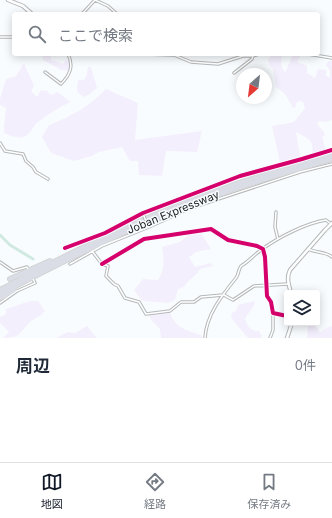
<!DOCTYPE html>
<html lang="ja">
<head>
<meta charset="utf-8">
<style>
  body { margin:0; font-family:Inter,"Noto Sans JP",sans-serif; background:#f6f6f7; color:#1f2937 }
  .controls { position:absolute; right:12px; bottom:12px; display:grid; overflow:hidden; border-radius:4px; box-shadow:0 2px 10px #0003 }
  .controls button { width:36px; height:36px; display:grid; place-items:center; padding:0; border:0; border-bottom:1px solid #e0e1e3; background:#fff; color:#1f2937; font:20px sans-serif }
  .compass { position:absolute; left:236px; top:68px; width:36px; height:36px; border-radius:50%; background:#fff; box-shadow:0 2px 10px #0003; rotate:208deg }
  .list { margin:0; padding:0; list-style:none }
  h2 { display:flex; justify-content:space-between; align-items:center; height:52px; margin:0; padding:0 16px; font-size:17px }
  h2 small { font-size:13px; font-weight:400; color:#747a83 }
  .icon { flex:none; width:22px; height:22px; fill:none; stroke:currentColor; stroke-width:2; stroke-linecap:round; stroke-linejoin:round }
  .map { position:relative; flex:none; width:332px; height:338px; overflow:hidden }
  .search { position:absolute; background:#fff; box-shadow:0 2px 10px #0003; left:12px; right:12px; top:12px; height:44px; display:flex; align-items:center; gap:10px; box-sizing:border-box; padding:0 14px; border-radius:4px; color:#747a83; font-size:15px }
  .sheet { height:124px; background:#fff }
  nav { display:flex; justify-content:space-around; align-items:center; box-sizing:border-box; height:56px; border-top:1px solid #e0e1e3; background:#fff; font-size:11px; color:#747a83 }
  nav a { display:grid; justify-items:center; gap:2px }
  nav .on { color:#111827 }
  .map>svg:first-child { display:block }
  .green { fill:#f4effc }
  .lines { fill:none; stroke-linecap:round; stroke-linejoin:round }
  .river { stroke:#d0eae2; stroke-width:3 }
  .street-casing { stroke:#b5b7b9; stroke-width:3.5 }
  .secondary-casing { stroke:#b5b7b9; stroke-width:4.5 }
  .highway-casing { stroke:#d4d6d7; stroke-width:6 }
  .street { stroke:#feffff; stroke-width:1.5 }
  .secondary { stroke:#feffff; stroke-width:2.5 }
  .highway { stroke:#dadde6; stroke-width:4 }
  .street-bridge-casing { stroke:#b5b7b9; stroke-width:3.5; stroke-linecap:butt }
  .street-bridge { stroke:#feffff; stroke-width:1.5 }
  .cycleway-casing { stroke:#f8fcff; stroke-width:6 }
  .cycleway { stroke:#d6006c; stroke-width:4 }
  .labels { text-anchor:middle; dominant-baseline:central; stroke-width:3; stroke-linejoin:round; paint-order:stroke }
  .street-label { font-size:11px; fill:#202223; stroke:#f8fcff }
</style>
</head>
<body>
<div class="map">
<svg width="332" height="338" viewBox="0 0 332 338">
  <rect width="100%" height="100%" fill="#f9fcfe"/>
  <path class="green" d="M46 54H50L52 61H56L63 64 65 61 70 60 71 71 61 70 43 60V55Z
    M273 54 282 55 281 65 285 73 293 54 300 56 297 62 307 66V73L315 78 318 69 326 70V76L330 78V71L326 65 328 61H332V120L326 122 319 121 317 123C319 128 324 130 325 135L322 137 327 154 312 158C314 140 311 140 296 132L301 161 281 167 272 126 294 122 305 108 303 102 299 101 296 103V107L293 108 285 94 276 87 273 69 269 64 268 59Z
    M24 63 34 86 31 91 37 97 41 90 48 91 49 94 52 95 57 92 71 102C59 107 48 114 38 122 32 127 31 135 23 137 16 139 10 135 4 133V126L6 108 0 105V99L6 79 16 76Z
    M88 67H91L97 88 90 94 84 97 78 93 77 89 78 80H84L86 77Z
    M106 89 138 103 135 140 202 131 197 152 166 151 162 176 139 175 138 161H130L122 147 99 152 92 156 74 161 51 153 42 137 49 125C70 117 90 106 106 89Z
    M201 233 211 249 196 252 189 257 195 267 211 263 213 266 200 269C195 278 189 278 184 287L178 289 175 300 168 303 142 301 134 290 143 279 158 280C165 269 164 259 162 247L180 242 188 235Z
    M30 301H38L45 311C40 317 34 318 29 323 19 334 19 338 3 338L9 332 0 323V317L6 314V309Z
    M255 301 254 306 245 318C247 326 250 331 259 331L262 336 260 338H248L231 318 232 313 236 311 238 305Z
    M170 313C177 330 188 330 203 336L202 338H161L160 329 151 320 149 315Z
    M301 323C309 323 316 324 320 332L328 327 332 326V338H307L308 325H300Z
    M87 326 97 338H56L68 332 75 333Z"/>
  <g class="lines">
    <path class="river" d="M0 235 10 245 33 259"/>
    <g class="street-casing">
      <path id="street" d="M95 0 108 6 117 14
        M82 14 95 0
        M0 37H14
        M145 54 174 55 191 62 218 64 243 56H253L259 54
        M308 54 332 58
        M45 72 61 84C70 75 74 66 68 54
        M234 73 252 59 253 56
        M0 143 5 151 23 154 26 161 33 167 36 172 48 179
        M276 212 275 227 278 239
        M65 248 105 233 143 213 240 176 302 159 332 150
        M308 249C316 253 325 251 332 257
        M92 251 102 264 108 266 106 276 114 284 118 286 125 298 139 302 146 314 170 311 181 302H194L201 297 223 295
        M0 262 13 271 27 267 28 269
        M70 264 102 246 149 227 191 208 300 172 332 164
        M102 264 144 239 211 229 228 240 257 246 263 249 265 257 267 296 271 302 273 313 287 316
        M224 295 233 300 254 286 288 284
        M0 303 17 291 35 283 33 279
        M205 338C206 315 223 294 236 278 239 274 238 270 241 266 248 262 254 255 261 250 277 238 306 223 326 220L331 224
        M270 338 273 330V313"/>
    </g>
    <g class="secondary-casing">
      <path id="secondary" d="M8 0 23 6 32 14
        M291 293C289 285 286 278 290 270L325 230 332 223
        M287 338 292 323"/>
    </g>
    <g class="highway-casing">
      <path id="highway" d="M10 279 50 261
        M0 290C48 265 95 240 145 219 205 192 268 173 332 155
        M0 294C49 269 97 243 148 222 207 196 269 177 332 159
        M0 298 14 290"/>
    </g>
    <use href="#street" class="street"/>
    <use href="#secondary" class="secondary"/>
    <use href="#highway" class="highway"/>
    <g class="street-bridge-casing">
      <path id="street-bridge" d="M143 214 148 226"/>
    </g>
    <use href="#street-bridge" class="street-bridge"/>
    <g class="cycleway-casing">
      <path id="cycleway" d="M65 248 105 233 143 213 240 176 302 159 332 150
        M102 264 144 239 211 229 228 240 257 246 263 249 265 257 267 296 271 302 273 313 287 316"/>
    </g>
    <use href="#cycleway" class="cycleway"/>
  </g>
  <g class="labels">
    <g class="street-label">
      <text transform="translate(173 212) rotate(-22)">Joban Expressway</text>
    </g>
  </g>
</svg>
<div class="controls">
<button><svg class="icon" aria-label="layers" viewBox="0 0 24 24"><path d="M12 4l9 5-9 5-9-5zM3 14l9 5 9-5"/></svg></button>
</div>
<svg class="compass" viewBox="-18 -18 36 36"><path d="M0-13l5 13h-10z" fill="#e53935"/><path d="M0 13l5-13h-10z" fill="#747a83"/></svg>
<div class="search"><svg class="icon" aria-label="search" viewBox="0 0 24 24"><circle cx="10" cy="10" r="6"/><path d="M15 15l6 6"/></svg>ここで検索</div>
</div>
<section class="sheet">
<h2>周辺<small>0件</small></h2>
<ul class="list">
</ul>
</section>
<nav>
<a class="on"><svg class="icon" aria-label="map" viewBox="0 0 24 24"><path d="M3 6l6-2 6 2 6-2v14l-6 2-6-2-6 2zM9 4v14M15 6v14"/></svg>地図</a>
<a><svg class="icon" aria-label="directions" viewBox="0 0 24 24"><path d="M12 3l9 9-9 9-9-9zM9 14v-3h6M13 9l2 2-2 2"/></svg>経路</a>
<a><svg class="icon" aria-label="saved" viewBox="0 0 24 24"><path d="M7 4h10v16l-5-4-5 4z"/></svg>保存済み</a>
</nav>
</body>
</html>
